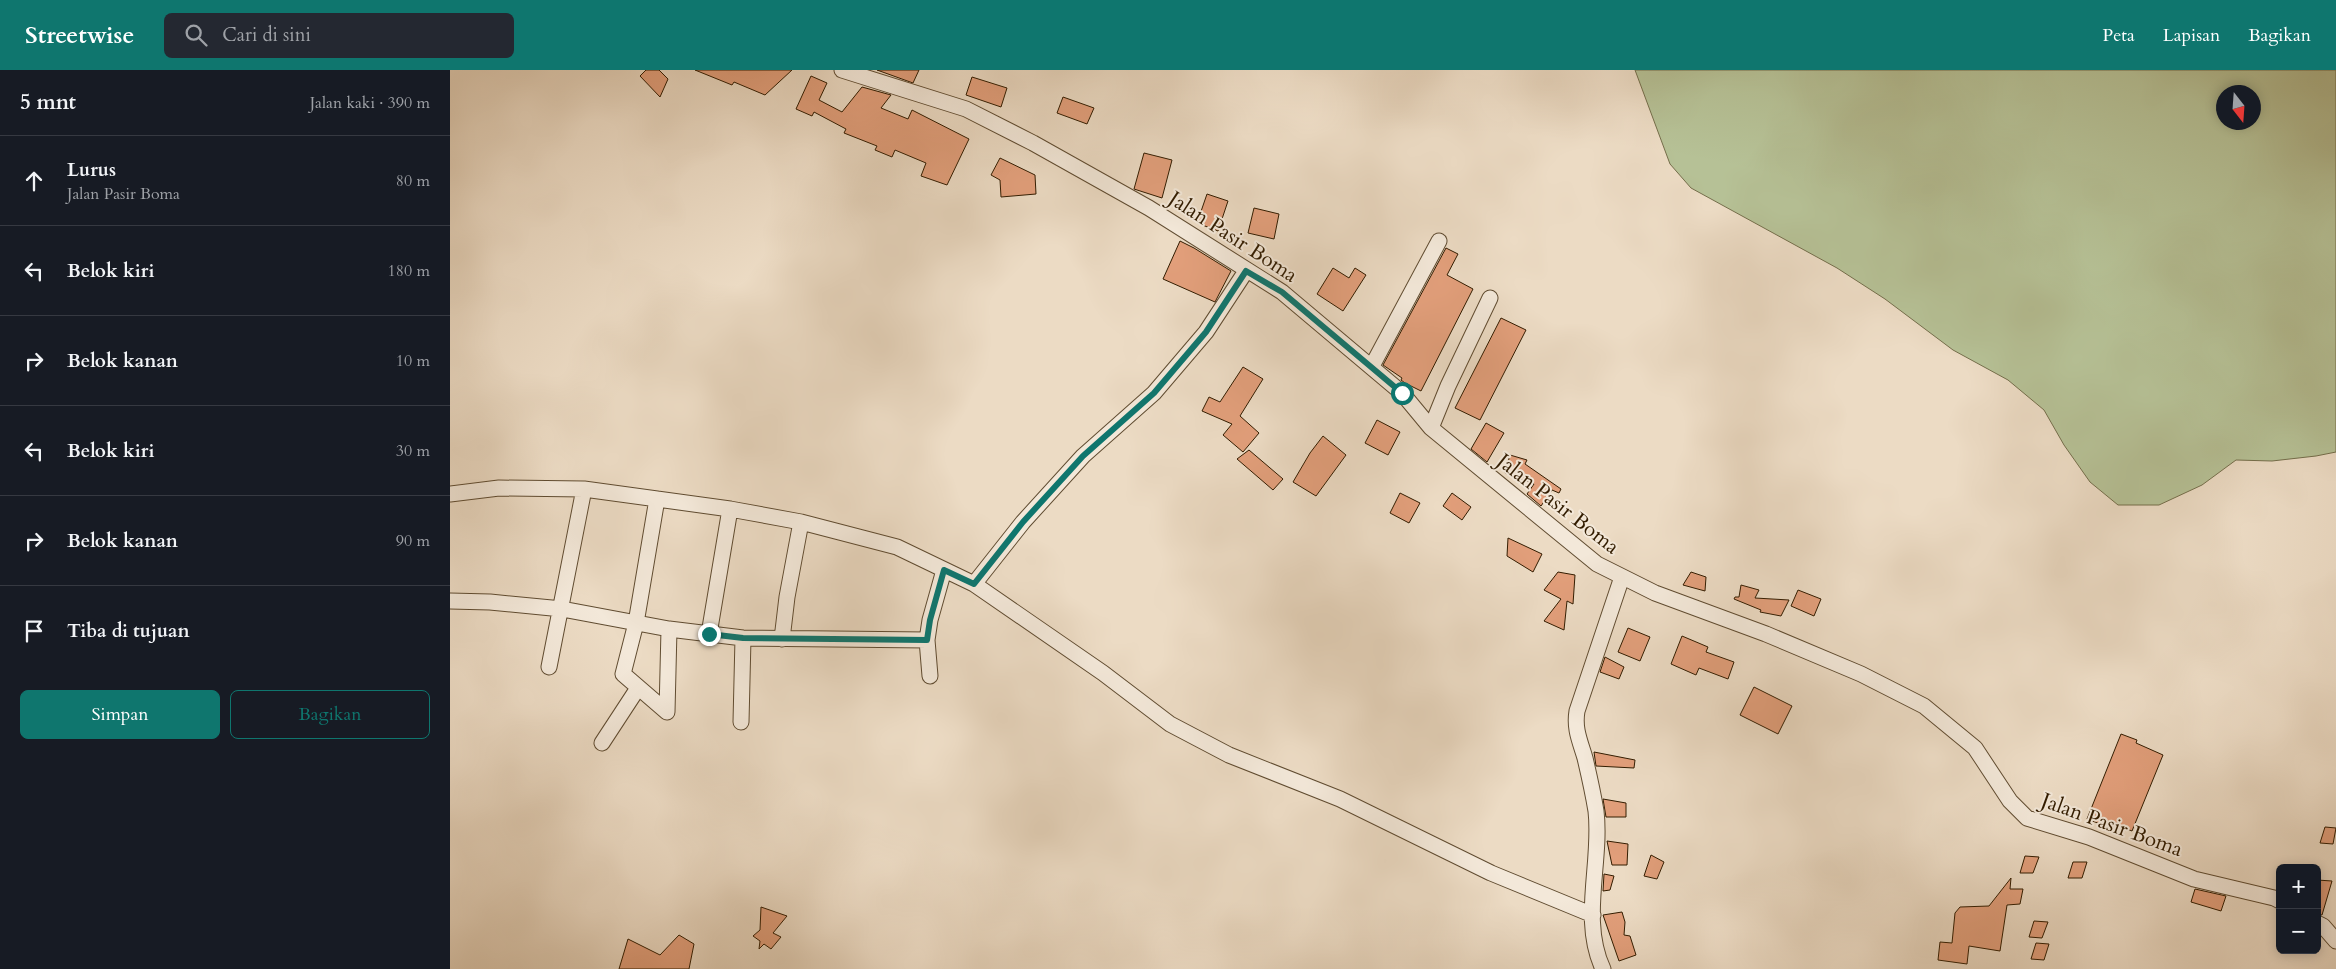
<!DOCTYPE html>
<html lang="id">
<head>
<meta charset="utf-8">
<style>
  body { margin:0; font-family:Cardo,serif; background:#242831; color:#f1f3f6 }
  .controls { position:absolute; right:15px; bottom:15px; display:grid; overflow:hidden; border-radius:8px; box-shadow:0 2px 12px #0003 }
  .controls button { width:45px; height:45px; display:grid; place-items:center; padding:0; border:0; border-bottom:1px solid #363941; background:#171b24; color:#f1f3f6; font:25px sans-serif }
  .compass { position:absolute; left:1766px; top:15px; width:45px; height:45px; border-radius:50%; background:#171b24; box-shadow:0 2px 12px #0003; rotate:163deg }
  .stop { position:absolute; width:15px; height:15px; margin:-11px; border:4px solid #0f766e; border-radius:50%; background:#fff }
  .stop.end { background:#0f766e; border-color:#fff; box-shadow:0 1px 5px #0008 }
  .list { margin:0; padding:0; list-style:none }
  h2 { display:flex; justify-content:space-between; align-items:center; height:65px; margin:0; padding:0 20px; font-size:21px }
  h2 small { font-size:16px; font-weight:400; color:#9ea1a6 }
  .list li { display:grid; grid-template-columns:32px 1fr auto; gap:15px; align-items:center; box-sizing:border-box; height:90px; padding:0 20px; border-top:1px solid #363941 }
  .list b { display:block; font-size:19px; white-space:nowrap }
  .list p { margin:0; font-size:16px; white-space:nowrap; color:#9ea1a6 }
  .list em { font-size:16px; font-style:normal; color:#9ea1a6 }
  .actions { display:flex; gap:10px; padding:15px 20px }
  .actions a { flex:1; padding:11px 0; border:1px solid #0f766e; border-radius:8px; text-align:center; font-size:18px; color:#0f766e }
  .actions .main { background:#0f766e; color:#fff }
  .icon { flex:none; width:28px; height:28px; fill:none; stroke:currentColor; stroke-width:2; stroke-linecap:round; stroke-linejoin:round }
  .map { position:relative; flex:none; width:1886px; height:899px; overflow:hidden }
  header { display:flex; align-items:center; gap:30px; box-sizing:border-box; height:70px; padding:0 25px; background:#0f766e; color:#fff }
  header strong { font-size:24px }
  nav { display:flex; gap:28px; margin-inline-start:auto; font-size:18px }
  .search { width:350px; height:45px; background:#242831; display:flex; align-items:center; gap:12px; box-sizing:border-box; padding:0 18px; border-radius:8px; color:#9ea1a6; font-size:19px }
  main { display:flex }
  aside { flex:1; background:#171b24 }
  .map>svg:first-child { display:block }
  .green { fill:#b6c196; stroke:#746e4b; fill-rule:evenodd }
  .building { fill:#e29f7b; stroke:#321c00 }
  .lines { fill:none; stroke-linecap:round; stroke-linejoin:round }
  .street-casing { stroke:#604c31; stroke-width:17 }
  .street { stroke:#f3e8d9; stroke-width:15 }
  .route { stroke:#0f766e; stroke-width:6 }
  .labels { text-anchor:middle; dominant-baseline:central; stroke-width:4; stroke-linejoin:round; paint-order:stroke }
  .street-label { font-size:21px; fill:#321c00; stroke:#f3e8d9 }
</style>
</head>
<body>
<header>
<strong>Streetwise</strong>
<div class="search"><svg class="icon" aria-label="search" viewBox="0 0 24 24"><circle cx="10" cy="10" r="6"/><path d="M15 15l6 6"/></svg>Cari di sini</div>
<nav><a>Peta</a><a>Lapisan</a><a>Bagikan</a></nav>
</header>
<main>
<aside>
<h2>5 mnt<small>Jalan kaki · 390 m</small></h2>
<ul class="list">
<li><svg class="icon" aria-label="ahead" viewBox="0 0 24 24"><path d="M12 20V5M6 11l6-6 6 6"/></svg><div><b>Lurus</b><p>Jalan Pasir Boma</p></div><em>80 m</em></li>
<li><svg class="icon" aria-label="left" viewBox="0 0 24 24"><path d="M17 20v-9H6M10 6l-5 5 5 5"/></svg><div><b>Belok kiri</b></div><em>180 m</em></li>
<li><svg class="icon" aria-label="right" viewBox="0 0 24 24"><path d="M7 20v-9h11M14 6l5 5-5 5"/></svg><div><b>Belok kanan</b></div><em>10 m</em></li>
<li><svg class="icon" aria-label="left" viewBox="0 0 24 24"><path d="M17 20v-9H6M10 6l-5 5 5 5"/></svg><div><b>Belok kiri</b></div><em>30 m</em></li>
<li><svg class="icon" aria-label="right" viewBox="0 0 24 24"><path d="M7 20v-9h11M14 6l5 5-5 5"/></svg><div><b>Belok kanan</b></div><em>90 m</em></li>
<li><svg class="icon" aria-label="arrive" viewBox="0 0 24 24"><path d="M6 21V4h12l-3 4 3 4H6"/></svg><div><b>Tiba di tujuan</b></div></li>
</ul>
<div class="actions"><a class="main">Simpan</a><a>Bagikan</a></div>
</aside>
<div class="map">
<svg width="1886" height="899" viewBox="0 0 1886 899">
  <rect width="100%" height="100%" fill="#ecdbc4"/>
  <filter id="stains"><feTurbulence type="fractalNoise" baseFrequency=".004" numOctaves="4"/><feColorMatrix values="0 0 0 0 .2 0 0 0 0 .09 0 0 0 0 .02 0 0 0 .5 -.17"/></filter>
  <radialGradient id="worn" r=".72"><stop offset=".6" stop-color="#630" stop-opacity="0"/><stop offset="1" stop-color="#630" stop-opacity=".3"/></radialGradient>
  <path class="green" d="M1185 0H1886V382L1866 386 1822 391 1786 390 1752 415 1709 435H1668L1640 412 1614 375 1594 340 1558 310 1503 280 1435 229 1387 198 1241 118 1220 94ZM1774 22H1804V52H1774Z"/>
  <path class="building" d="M196 0H209L218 9 210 27 190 6Z
    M245 0H342L315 25 284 12 282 15Z
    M427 0H469L463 13Z
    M361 6 377 13 369 30 392 42 412 17 441 25 431 38 458 49 462 40 519 69 497 115 471 106 476 93 445 80 442 87 425 80 427 76 394 63 396 59 364 42 362 46 346 39Z
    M522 7 557 18 551 37 516 25Z
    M613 27 644 38 637 54 607 43Z
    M694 83 722 90 712 128 684 119Z
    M550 88 585 105 586 124 551 127 550 110 541 105Z
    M757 124 778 131 768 161 747 153Z
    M804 138 829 144 824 169 798 163Z
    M730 171 744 178 781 201 765 232 713 209Z
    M996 178 1008 184 997 205 1023 219 971 321 955 313 951 310 952 308 933 295Z
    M883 198 899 208 905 198 916 205 893 241 867 224Z
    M1051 248 1076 260 1030 350 1005 338Z
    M793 297 813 309 790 346 809 363 793 382 773 365 782 354 752 341 759 327 770 332Z
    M927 350 950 362 938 385 915 373Z
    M1036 353 1054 363 1037 392 1021 379Z
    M873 366 896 385 866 426 843 412 860 383Z
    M799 380 833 409 823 420 787 389Z
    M1060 385 1077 390 1075 394 1111 419 1109 423 1102 420 1091 436 1077 424 1084 414 1055 403Z
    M950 423 970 433 959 453 940 443Z
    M1002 423 1021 437 1012 450 993 436Z
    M1058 468 1092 484 1083 502 1057 486Z
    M1108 502 1125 505 1123 534 1117 531 1114 560 1094 551 1111 529 1094 520Z
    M1241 502 1256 507 1255 521 1233 515Z
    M1291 515 1309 520 1305 528 1339 530 1331 546 1310 542 1311 540 1284 529 1285 527H1289Z
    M1348 520 1371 529 1364 546 1341 536Z
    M1178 558 1200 567 1190 591 1168 582Z
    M1232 566 1258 577 1256 582 1284 592 1278 609 1249 598 1246 605 1221 594Z
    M1155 587 1174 597 1169 609 1150 602Z
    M1304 617 1342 636 1328 664 1290 645Z
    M1671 664 1687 670 1686 673 1713 685 1682 761 1655 750 1653 755 1637 749Z
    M1144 682 1185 690 1184 698 1146 696Z
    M1153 729 1176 733V747H1156Z
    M1875 757 1886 758 1883 774 1870 773Z
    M1157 771 1178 774 1177 795H1162Z
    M1201 785 1214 792 1207 809 1194 806Z
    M1575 786 1589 787 1583 803H1570Z
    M1623 792H1637L1632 808H1618Z
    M1154 804 1164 806 1160 820 1153 821Z
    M1561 808 1560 819H1573L1570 834 1557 835 1550 881 1519 876 1517 894 1488 890 1490 872 1502 873 1505 843 1510 837 1539 836Z
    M1867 810 1882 811 1872 845 1867 844Z
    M1745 819 1776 826 1771 841 1741 832Z
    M311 837 337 846 323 863 331 867 321 879 314 874 309 879 310 871 303 866 310 860Z
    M1172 842 1175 852 1174 865 1180 866 1186 885 1169 891 1153 845Z
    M1584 851 1598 852 1592 868 1579 867Z
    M229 865 244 874 239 899H169L178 869 210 885Z
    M1586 873 1599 874 1594 890 1581 889Z"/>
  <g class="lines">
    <g class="street-casing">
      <path id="street" d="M392 0 516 39 583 73 699 138 832 222 952 323 981 358 1147 494 1205 523 1316 564 1411 604 1474 636 1525 678 1560 731 1577 748 1639 767 1744 809 1824 828 1830 831
        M922 296 989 171
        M981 358 998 316 1040 228
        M0 424 49 418 134 419 280 439 351 452 447 477 524 514 653 603 720 654 779 685 890 729 1041 803 1143 845
        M207 429 186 553 173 604 217 642
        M524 514 573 452 633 386 704 323 756 262 796 201
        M0 531 40 532 112 539 219 559 293 568 477 570
        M259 564 280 439
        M332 569 337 527 351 452
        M99 597 134 419
        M480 606 477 570 480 550 494 500
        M217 642 219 559
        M291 652 293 568
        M152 673 188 618
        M1867 853 1873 856 1886 871
        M1153 899C1130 850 1152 792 1146 741 1143 723 1139 705 1135 688 1130 671 1124 659 1127 641L1172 507"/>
    </g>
    <use href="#street" class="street"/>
  </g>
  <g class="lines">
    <path class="route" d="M259 564 293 568 477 570 480 550 494 500 524 514 573 452 633 386 704 323 756 262 796 201 832 222 952 323"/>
  </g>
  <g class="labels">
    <g class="street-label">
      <text transform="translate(783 167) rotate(33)">Jalan Pasir Boma</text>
      <text transform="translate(1108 434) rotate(38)">Jalan Pasir Boma</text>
      <text transform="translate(1662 755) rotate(20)">Jalan Pasir Boma</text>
    </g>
  </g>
  <rect width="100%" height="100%" filter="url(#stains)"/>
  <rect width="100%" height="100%" fill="url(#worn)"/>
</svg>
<div class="controls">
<button>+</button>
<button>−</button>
</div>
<svg class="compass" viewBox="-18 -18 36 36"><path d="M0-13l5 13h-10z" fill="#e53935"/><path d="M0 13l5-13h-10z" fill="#9ea1a6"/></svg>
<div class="stop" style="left:952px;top:323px"></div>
<div class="stop end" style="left:259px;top:564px"></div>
</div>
</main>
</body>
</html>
